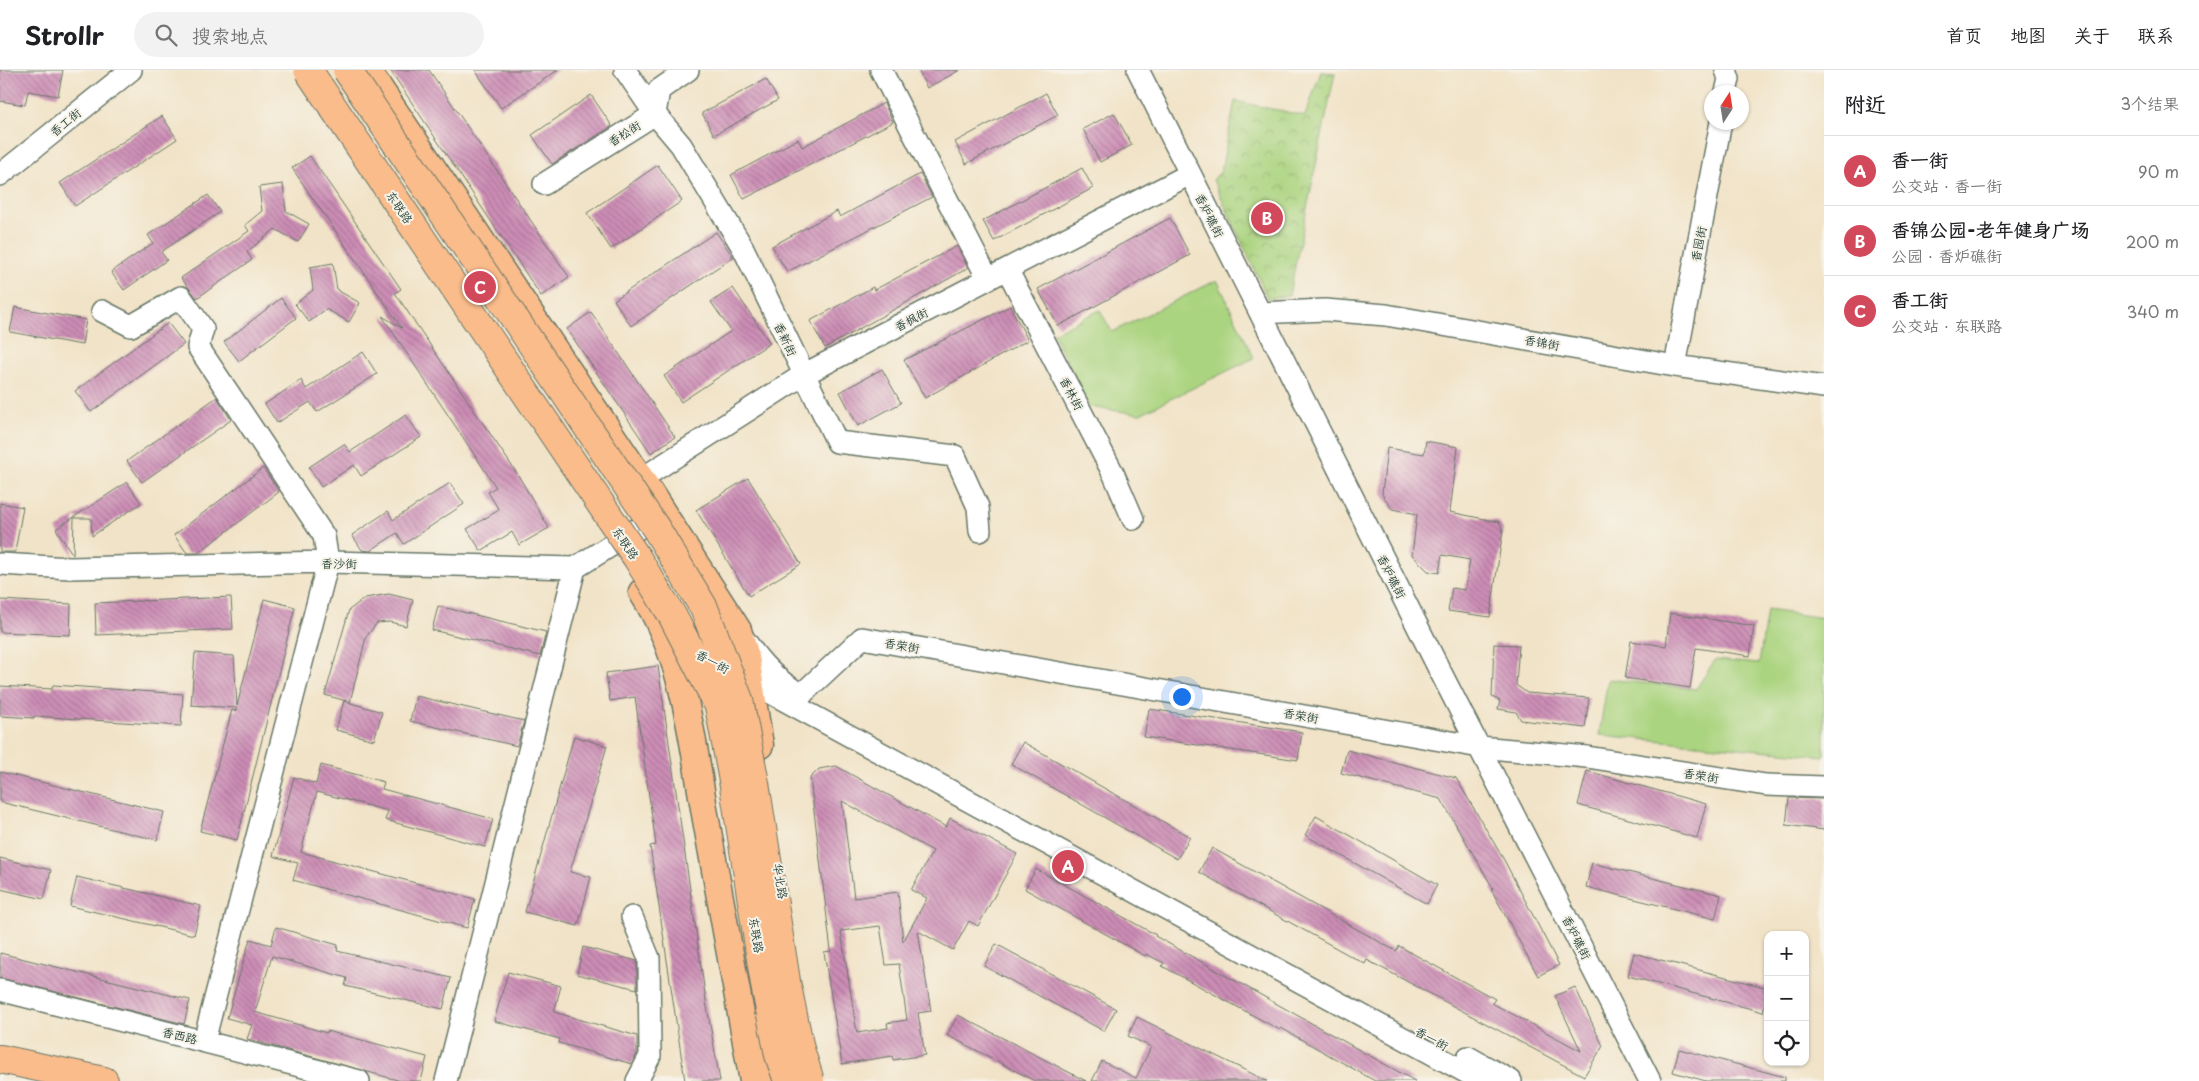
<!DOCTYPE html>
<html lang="zh">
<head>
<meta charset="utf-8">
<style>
  body { margin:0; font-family:"Playpen Sans","LXGW WenKai TC",sans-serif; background:#f2f2f2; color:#202124 }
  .controls { position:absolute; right:15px; bottom:15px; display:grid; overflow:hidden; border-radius:10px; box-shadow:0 1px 4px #0004 }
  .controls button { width:45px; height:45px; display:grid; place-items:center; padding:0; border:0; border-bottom:1px solid #e0e0e0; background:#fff; color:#202124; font:25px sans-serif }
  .compass { position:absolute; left:1704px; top:15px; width:45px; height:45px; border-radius:50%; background:#fff; box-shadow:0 1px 4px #0004; rotate:12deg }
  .you { position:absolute; left:1181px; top:626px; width:18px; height:18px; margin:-12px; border:4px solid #fff; border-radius:50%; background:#1a73e8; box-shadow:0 0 0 8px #1a73e833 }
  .badge { display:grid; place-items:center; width:32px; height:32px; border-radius:50%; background:#d1495b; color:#fff; font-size:16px; font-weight:700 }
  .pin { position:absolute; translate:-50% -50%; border:2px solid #fff; box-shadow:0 1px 5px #0006 }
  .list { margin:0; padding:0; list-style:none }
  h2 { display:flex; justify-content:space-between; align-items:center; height:65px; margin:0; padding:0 20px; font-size:21px }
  h2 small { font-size:16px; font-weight:400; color:#757577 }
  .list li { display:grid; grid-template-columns:32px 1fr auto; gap:15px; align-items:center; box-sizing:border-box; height:70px; padding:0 20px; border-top:1px solid #e0e0e0 }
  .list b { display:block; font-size:19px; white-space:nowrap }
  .list p { margin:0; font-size:16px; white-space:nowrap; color:#757577 }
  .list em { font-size:16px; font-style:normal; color:#757577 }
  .icon { flex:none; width:28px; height:28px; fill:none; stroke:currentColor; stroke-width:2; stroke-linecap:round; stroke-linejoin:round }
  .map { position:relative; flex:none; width:1824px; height:1011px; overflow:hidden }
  header { display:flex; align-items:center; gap:30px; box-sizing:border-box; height:70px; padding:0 25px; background:#fff; border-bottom:1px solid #e0e0e0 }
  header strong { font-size:24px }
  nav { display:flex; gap:28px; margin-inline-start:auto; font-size:18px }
  .search { width:350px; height:45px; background:#f2f2f2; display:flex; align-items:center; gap:12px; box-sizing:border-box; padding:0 18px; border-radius:28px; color:#757577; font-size:19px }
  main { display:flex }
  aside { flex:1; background:#fff }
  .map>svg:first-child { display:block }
  .grass { fill:#abd480; stroke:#65885a }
  .park { fill:url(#park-crowns); stroke:#65885a }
  .building { fill:url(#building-back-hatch); fill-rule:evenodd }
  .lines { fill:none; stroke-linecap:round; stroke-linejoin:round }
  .minor-casing { stroke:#687767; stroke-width:24 }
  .major-casing { stroke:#687767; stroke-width:29 }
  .highway-casing { stroke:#687767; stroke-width:30 }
  .minor { stroke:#fff; stroke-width:21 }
  .major { stroke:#fabc8b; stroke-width:26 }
  .highway { stroke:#fabc8b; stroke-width:28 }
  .highway-bridge-casing { stroke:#687767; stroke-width:30; stroke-linecap:butt }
  .highway-bridge { stroke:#fabc8b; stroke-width:28 }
  .labels { text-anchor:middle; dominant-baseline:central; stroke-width:4; stroke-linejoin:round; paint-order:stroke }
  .street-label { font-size:12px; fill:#1f3d34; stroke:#f7f3e8 }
</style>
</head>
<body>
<header>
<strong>Strollr</strong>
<div class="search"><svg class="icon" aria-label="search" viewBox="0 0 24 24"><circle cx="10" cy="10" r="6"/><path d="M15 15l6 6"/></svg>搜索地点</div>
<nav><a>首页</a><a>地图</a><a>关于</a><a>联系</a></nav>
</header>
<main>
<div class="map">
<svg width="1824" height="1011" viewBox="0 0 1824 1011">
  <defs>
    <pattern id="park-crowns" width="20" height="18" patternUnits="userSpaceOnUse" patternTransform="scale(1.25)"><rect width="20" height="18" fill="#abd480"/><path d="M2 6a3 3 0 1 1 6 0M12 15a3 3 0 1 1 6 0" fill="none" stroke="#8bad6a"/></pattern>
    <pattern id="building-back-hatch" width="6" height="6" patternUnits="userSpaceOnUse" patternTransform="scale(1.25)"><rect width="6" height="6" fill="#cd8db6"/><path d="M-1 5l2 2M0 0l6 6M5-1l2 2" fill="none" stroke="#a67495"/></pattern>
  </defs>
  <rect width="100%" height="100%" fill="#f7f3e8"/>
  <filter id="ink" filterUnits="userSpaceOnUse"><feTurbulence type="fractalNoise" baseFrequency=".02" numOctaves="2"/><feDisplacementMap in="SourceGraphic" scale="10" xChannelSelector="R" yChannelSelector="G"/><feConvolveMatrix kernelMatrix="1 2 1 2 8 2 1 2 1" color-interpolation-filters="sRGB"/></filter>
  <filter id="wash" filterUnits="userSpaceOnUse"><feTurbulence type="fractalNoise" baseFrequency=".0096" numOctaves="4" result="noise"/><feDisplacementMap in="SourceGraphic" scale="20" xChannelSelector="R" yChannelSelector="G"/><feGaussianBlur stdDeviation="1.12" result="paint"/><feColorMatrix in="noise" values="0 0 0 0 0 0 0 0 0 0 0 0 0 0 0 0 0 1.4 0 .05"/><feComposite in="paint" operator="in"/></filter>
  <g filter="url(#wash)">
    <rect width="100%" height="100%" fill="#f1e3c7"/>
    <path class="grass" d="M1217 210 1254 288 1140 344 1089 337 1053 263 1100 240 1112 262Z
      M1767 540 1824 548V686L1599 665 1608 609 1696 619 1715 590 1759 594Z"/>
    <path class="park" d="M1321 2 1335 3 1289 225 1268 229 1213 110 1221 101 1235 31 1305 46Z"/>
    <g id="blocks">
      <path class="building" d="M0 0H63L58 26 28 21 25 35 0 31Z
        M390 0H429L569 207 541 226Z
        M475 0H558L501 38Z
        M918 0H960L927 18Z
        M766 9 778 30 714 65 702 43Z
        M1046 23 1058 45 966 94 955 72Z
        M591 25 612 56 552 94 532 65Z
        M884 33 893 52 744 129 731 105 798 69 802 77Z
        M1114 43 1132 75 1100 92 1083 59Z
        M162 46 177 69 75 136 60 113Z
        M310 86 401 219 395 223 518 405 549 458 519 475 512 462 481 481 467 459 499 440 488 422 496 417 382 246 402 258 292 98Z
        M658 95 682 131 611 179 587 143Z
        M1082 98 1093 118 994 171 983 151Z
        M920 104 932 127 787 202 772 176 837 141 840 147Z
        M283 114 286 141 309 154 298 172 275 159 247 182 252 190 197 228 181 208 249 161 245 155 262 141 259 117Z
        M208 125 220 142 161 182 167 190 124 220 111 202 153 173 148 165Z
        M1170 148 1190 185 1058 256 1038 219Z
        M716 162 733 187 631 256 614 230Z
        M957 176 968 198 825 278 810 251 873 217 874 220Z
        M333 193 337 220 360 233 349 252 326 239 309 252 295 234 313 220 310 197Z
        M733 218 770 273 681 332 664 306 731 261 711 232Z
        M281 228 296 248 239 291 224 272Z
        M1010 236 1028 270 925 328 904 290Z
        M15 237 86 250 82 275 10 262Z
        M591 242 675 367 651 383 567 259Z
        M168 253 184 274 91 342 75 321Z
        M363 282 377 304 317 342 310 332 277 353 265 334 301 310 306 319Z
        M882 299 901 333 858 356 840 322Z
        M217 327 231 350 142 412 127 391Z
        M406 345 421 367 361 406 354 395 321 417 309 397 344 374 350 382Z
        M1426 371 1458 377 1450 442 1499 452 1503 460 1490 547 1448 541 1452 518 1465 520 1470 490 1442 485 1439 503 1428 501 1412 485 1417 444 1392 439 1382 424 1387 378 1424 384Z
        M263 398 279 422 198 483H187L174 465Z
        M748 408 801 494 749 526 696 440Z
        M127 412 141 433 92 466 91 448H74L73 485 56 459Z
        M450 413 464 434 404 474 397 463 370 481 362 480 352 465 388 441 393 450Z
        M0 433 23 437 15 482H0Z
        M389 524 413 530 406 556 390 552 377 553 366 567 350 632 325 625 349 540 365 528Z
        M231 527 233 559 96 565 95 533Z
        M264 529 295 537 237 770 200 761 232 640 236 641 237 638 191 635 195 583 234 586 237 636Z
        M0 530 71 534 70 565 0 562Z
        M438 536 546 562 540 586 432 560Z
        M1670 543 1754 556 1750 586 1696 578 1690 618 1625 608 1631 571 1666 576Z
        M1494 574 1519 575 1516 615 1527 623 1589 628 1585 658 1521 650 1516 642 1498 639 1500 631 1492 627Z
        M658 596 706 931 720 1011H685L650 776 656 775 635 627 610 631 606 603Z
        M53 615 183 624 181 656 34 646V648L0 646V616L52 619Z
        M416 626 524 651 517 676 410 651Z
        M344 631 382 642 374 670 336 660Z
        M1149 639 1302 662 1298 690 1144 667Z
        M574 666 607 676 570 802 591 807 578 856 525 842Z
        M1023 672 1190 767 1177 789 1011 694Z
        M1347 680 1456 708 1504 790 1559 895 1538 906 1491 819 1493 818 1441 729 1341 703Z
        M321 695 384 712 382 719 493 749 485 777 385 750 388 741 317 722 301 782 475 829 467 858 293 810 298 793 273 786 294 707 316 714Z
        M836 696 946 757 950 748 1017 784 978 856 969 851 953 880 918 861 931 941 918 943 925 985 893 990 892 986 842 994 824 882 831 881 810 708 819 699ZM842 731 933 781 911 820 927 828 903 872 898 822 854 828ZM880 856 886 895 899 894 907 950 887 953 888 958 857 963 841 861Z
        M1587 701 1706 734 1697 768 1578 735Z
        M0 702 164 742 157 770 0 732Z
        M1789 728 1824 729V760L1786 755Z
        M1316 746 1437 815 1427 834 1305 765Z
        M1212 778 1396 881 1399 876 1495 929 1492 933 1581 981 1555 926 1575 917 1603 976 1584 1006 1367 890 1365 894 1199 802Z
        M0 788 51 800 44 829 0 819Z
        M1592 793 1721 825 1715 849 1586 817Z
        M1036 799 1156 865 1155 866 1415 1011H1375L1281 958 1280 960 1162 896 1164 893 1146 884 1145 886 1025 819Z
        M77 807 201 836 194 865 70 836Z
        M276 857 338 875 337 881 451 908 443 939 345 916 347 908 272 886 255 942 327 963V961L427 987 421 1011H401L247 969 252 955 227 948 250 869 271 875Z
        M996 874 1116 939 1104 961 984 896Z
        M583 877 637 891V919L577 904Z
        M0 883 190 930 184 954 0 908Z
        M1634 883 1768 918 1763 942 1628 906Z
        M508 902 561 916 554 942 637 966V983L632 994 559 973 560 969 494 951Z
        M958 945 1086 1011H1035L947 965Z
        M1137 947 1267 1011H1092L1102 991 1136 1008 1151 977 1128 966Z
        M1679 979 1785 1007V1011H1706L1673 1002Z"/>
    </g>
  </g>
  <g filter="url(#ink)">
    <use href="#blocks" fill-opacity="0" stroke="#687767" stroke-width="1"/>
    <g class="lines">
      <g class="minor-casing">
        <path id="minor" d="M625 0 655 44 681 75 743 178 837 372 955 386 978 437 980 461
          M881 0 988 209
          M1138 0 1438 597 1650 1011
          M1726 0 1729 9 1726 22
          M0 105 131 0
          M544 114 655 44 659 20 688 0
          M1007 199 1114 405 1133 449
          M102 241 131 256 181 227 203 259 198 277 324 466 328 492 204 971
          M1260 243 1325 240 1386 245 1675 296 1824 317
          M1675 296 1721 52
          M641 409 803 305 1190 104
          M0 494 70 498 328 492 575 498 663 443
          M744 569C760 593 776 610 802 625
          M740 606 1482 1011
          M802 624 862 568 1480 677 1587 687 1766 715 1824 717
          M632 847 649 888 650 986 637 1011
          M0 920 359 1011
          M1468 987 1511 1011
          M446 1011 575 498"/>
      </g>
      <g class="major-casing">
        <path id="major" d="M367 0 641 409 738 560 746 587 760 675
          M642 522C686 591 692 671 706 750 722 837 738 924 753 1011"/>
      </g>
      <g class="highway-casing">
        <path id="highway" d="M766 954V1011
          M0 989 104 1011"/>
      </g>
      <use href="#minor" class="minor"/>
      <use href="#major" class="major"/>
      <use href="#highway" class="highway"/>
      <g class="highway-bridge-casing">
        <path id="highway-bridge" d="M308 0 637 488 673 547 719 636 734 716 765 915 779 985 788 1011
          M347 0 657 460 704 538 739 630 755 713 786 911 800 979 810 1011"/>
      </g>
      <use href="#highway-bridge" class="highway-bridge"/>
    </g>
  </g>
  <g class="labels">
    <g class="street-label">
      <text transform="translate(65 52) rotate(-39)">香工街</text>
      <text transform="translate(624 63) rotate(-32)">香松街</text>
      <text transform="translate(400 137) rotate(56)">东联路</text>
      <text transform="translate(1210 145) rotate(63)">香炉礁街</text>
      <text transform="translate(1698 174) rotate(-79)">香园街</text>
      <text transform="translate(911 249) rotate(-27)">香枫街</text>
      <text transform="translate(786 269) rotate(65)">香新街</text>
      <text transform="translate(1542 272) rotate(10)">香锦街</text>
      <text transform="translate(1072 323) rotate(62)">香林街</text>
      <text transform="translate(626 473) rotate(56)">东联路</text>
      <text transform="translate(339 493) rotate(1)">香沙街</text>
      <text transform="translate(1392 506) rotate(63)">香炉礁街</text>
      <text transform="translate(902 575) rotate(10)">香荣街</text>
      <text transform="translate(713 591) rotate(29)">香一街</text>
      <text transform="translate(1301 645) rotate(10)">香荣街</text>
      <text transform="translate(1701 705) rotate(9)">香荣街</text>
      <text transform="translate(781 811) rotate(81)">华北路</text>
      <text transform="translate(757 865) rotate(81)">东联路</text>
      <text transform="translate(1577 867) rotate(63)">香炉礁街</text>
      <text transform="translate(180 965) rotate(14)">香西路</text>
      <text transform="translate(1432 968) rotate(29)">香一街</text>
    </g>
  </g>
</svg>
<div class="controls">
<button>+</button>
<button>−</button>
<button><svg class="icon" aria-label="locate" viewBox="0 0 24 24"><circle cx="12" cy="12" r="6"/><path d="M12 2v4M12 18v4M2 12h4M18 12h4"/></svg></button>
</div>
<svg class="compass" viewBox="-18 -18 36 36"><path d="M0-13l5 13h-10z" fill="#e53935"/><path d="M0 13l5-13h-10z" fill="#757577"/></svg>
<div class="you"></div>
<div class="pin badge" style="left:1068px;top:796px">A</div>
<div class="pin badge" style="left:1267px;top:148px">B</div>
<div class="pin badge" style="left:480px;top:217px">C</div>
</div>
<aside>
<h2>附近<small>3个结果</small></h2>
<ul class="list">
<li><span class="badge">A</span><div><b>香一街</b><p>公交站 · 香一街</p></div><em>90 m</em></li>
<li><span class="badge">B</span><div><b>香锦公园-老年健身广场</b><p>公园 · 香炉礁街</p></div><em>200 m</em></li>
<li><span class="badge">C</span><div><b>香工街</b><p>公交站 · 东联路</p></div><em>340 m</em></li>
</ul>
</aside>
</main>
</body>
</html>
